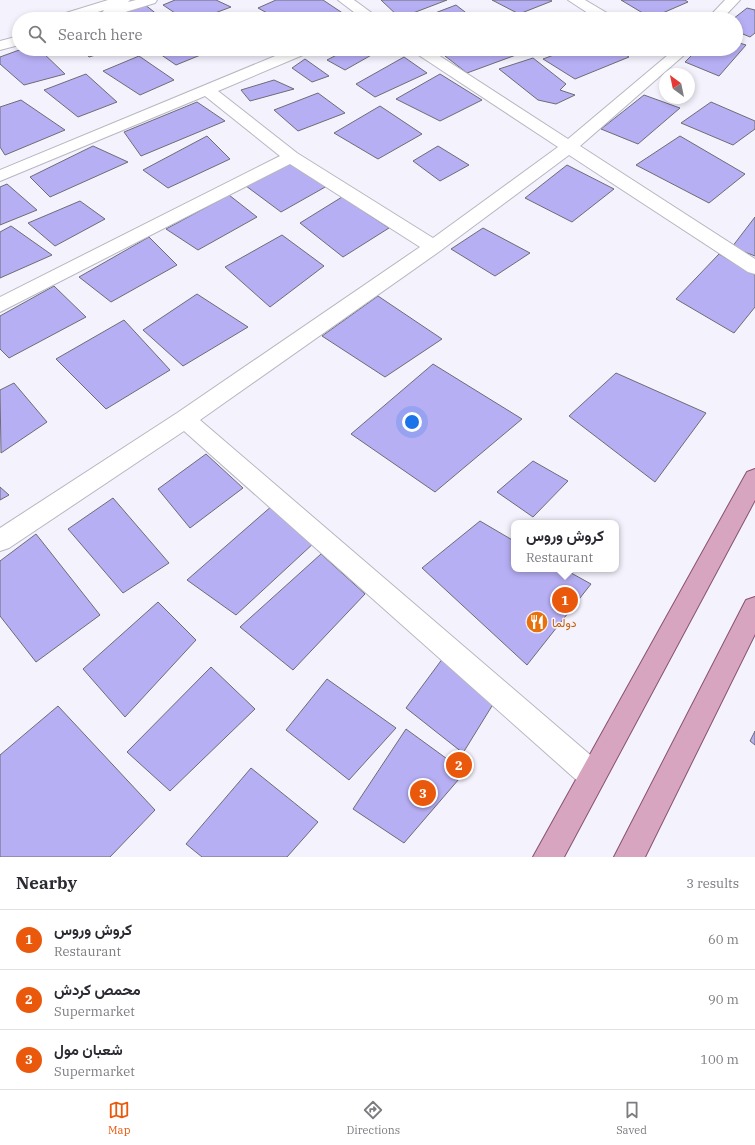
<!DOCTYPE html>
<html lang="en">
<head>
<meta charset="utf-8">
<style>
  body { margin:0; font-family:"IBM Plex Serif",Vazirmatn,serif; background:#f2f2f3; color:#2b2b33 }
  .compass { position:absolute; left:659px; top:68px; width:36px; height:36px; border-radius:50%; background:#fff; box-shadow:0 2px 6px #0003; rotate:327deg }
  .you { position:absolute; left:412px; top:422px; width:14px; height:14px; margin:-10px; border:3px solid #fff; border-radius:50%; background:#1a73e8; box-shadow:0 0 0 6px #1a73e833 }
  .badge { display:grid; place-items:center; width:26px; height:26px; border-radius:50%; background:#ea580c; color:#fff; font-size:13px; font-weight:700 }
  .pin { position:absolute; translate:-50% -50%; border:2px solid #fff; box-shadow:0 1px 4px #0006 }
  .popup { position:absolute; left:511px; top:520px; width:108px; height:52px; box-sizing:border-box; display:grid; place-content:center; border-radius:8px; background:#fff; filter:drop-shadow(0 1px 3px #0005); font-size:13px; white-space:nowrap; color:#7c7c81 }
  .popup b { font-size:15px; color:#2b2b33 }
  .popup::after { content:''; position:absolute; left:50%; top:100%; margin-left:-8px; border:8px solid transparent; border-top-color:#fff }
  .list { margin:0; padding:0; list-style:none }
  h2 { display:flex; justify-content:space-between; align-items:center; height:52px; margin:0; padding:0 16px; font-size:17px }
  h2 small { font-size:13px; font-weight:400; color:#7c7c81 }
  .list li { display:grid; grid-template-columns:26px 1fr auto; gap:12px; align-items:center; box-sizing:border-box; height:60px; padding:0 16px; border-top:1px solid #e1e1e2 }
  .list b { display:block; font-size:15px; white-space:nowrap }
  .list p { margin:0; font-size:13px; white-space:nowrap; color:#7c7c81 }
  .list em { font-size:13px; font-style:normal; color:#7c7c81 }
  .icon { flex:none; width:22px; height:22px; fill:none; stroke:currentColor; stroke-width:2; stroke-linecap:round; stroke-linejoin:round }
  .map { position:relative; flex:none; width:755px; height:857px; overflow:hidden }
  .search { position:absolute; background:#fff; box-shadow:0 2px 6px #0003; left:12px; right:12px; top:12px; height:44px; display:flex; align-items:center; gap:10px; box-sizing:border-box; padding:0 14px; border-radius:22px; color:#7c7c81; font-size:15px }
  .sheet { height:232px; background:#fff }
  nav { display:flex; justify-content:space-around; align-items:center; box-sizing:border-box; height:56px; border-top:1px solid #e1e1e2; background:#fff; font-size:11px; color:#7c7c81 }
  nav a { display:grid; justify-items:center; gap:2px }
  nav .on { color:#ea580c }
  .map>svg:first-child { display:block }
  .building { fill:#b7aff4; stroke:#6d6c75 }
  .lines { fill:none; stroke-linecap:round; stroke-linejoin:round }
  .street-casing { stroke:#b7b7c1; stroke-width:2 }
  .primary-casing { stroke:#885270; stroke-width:2 }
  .street { fill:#fff; fill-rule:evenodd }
  .primary { fill:#d7a5bf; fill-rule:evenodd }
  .labels { text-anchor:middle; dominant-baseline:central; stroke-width:3; stroke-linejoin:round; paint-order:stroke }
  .food-label { font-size:12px; fill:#c56008; stroke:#f3f2fd; text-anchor:start }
</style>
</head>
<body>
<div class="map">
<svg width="755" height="857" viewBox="0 0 755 857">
  <rect width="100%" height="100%" fill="#f3f2fd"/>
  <path class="building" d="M175 0H216L231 7 199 19H184L163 5Z
    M276 0H323L344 14 331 19H278L258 8Z
    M381 0H447L400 18Z
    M492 0H550L552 1 519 14Z
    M621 0H685L688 2 651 18Z
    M144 4 163 19H108Z
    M456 5 474 19 422 18Z
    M747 8 755 10V33L750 37 736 31V19H733Z
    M244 13 253 19H229Z
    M736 42 746 45 719 76 685 62 698 49H736Z
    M22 49H39L65 74 24 85 0 64V57Z
    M83 49H115L89 57Z
    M173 49H196L203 54 176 65 160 54Z
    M236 49H253L243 54Z
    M348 49H366L375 53 345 70 327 60Z
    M464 49H508L516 55 467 73 445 56Z
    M570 49H616L629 57 575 79 543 59Z
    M139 56 174 80 140 95 103 71Z
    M404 57 427 73 375 97 356 84Z
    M533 58 566 84 560 90 575 95 556 104 538 100 499 69Z
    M305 59 329 76 312 82 292 68Z
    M86 74 117 102 78 117 44 90Z
    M440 74 482 100 440 121 396 99Z
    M274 80 294 89 250 101 241 90Z
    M318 93 345 113 298 131 274 110Z
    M644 95 680 108 638 144 601 129Z
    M21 100 65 130 5 155 0 147V107Z
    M197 102 225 121 141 156 124 132Z
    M711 102 755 121V129L733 145 681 123Z
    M380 106 422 134 378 159 334 133Z
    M207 136 230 159 168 188 143 170Z
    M680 136 745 174 709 203 636 165Z
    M93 146 128 162 50 197 30 177Z
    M438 146 469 165 440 181 413 161Z
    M292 163 327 186 281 212 246 186Z
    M567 165 614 189 572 222 525 198Z
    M7 184 37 210 0 225V187Z
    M229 195 257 217 198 250 166 229Z
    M342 197 389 228 343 257 300 223Z
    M80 201 105 219 55 246 28 223Z
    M755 217V256L732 247Z
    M11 226 52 255 0 278V232Z
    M483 228 530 253 495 276 451 249Z
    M282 235 324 266 270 307 225 267Z
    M149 237 177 265 111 302 79 277Z
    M719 254 755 275V307L734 333 676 299Z
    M54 286 86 317 9 358 0 349V316Z
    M197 294 248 327 183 366 143 330Z
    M378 296 442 339 385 377 322 336Z
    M124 320 170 370 106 409 56 359Z
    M433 364 522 419 435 492 351 434Z
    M616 373 706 413 655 482 569 416Z
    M14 383 47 422 1 453 0 390Z
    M206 454 243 488 190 528 158 489Z
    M533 461 568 481 533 517 497 492Z
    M0 487 9 495 0 500Z
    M113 498 169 563 123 593 68 529Z
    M273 505 315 542 236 615 187 580Z
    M480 521 514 541V569H564L591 584 527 665 422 568Z
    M36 534 100 615 36 662 0 616V561Z
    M321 554 365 594 293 670 240 627Z
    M158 602 196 640 125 717 83 669Z
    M443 658 495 701 463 753 406 708Z
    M211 667 255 709 170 791 127 752Z
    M327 679 396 728 349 780 286 730Z
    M58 706 155 810 110 857H0V755Z
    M406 729 465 772 404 843 353 809Z
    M755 731V745L750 741Z
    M251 768 318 822 287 857H202L186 844Z"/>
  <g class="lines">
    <g class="street-casing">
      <path id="street" d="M108 0H130L128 2 136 0H157L155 3 109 17 104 16 102 13 104 10 76 19H54L56 16Z
        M338 0H354L380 19H363Z
        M568 0H585L612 16 614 19H597Z
        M725 0H740L722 19H707Z
        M19 36V45L0 50V41Z
        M292 49H312L310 52 218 91 297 153 433 238 558 147 414 52 412 49H429L568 139 675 49H691L580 146 755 259V274L748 272 569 155 440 251 200 420 602 765 606 775 602 785 592 789 582 785 184 431 9 548 0 551V528L177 413 420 247 290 164 0 312V297L280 156 205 96 0 181V170Z"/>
    </g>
    <g class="primary-casing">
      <path id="primary" d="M755 469V500L564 857H533L747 472Z
        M755 597V634L645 857H614L746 600Z"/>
    </g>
    <use href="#street" class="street"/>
    <use href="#primary" class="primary"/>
  </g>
  <defs>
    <g id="restaurant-disc" transform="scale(1.15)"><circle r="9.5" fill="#e8710a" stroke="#f3f2fd"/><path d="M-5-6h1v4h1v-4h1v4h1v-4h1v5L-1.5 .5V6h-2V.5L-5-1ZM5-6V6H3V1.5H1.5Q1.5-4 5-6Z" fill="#fff"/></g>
  </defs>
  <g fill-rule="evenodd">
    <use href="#restaurant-disc" x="537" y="622"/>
  </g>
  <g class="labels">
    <g class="food-label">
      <text x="552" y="622">دولما</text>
    </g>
  </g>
</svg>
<svg class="compass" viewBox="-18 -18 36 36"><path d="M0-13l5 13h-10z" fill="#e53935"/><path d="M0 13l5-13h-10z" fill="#7c7c81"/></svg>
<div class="you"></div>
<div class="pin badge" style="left:565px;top:600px">1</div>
<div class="popup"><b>كروش وروس</b>Restaurant</div>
<div class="pin badge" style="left:459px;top:765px">2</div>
<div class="pin badge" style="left:423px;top:793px">3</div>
<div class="search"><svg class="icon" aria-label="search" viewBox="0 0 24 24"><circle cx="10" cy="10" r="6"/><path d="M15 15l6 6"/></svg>Search here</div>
</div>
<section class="sheet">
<h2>Nearby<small>3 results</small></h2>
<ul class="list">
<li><span class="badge">1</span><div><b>كروش وروس</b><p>Restaurant</p></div><em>60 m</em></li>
<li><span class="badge">2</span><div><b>محمص كردش</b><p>Supermarket</p></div><em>90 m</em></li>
<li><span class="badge">3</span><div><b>شعبان مول</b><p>Supermarket</p></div><em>100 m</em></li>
</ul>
</section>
<nav>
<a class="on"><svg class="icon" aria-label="map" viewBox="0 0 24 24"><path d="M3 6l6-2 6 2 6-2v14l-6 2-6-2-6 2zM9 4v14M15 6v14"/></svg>Map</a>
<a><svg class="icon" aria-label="directions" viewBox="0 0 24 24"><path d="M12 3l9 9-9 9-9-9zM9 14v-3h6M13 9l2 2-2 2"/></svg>Directions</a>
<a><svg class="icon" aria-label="saved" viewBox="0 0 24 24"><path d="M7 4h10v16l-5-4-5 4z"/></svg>Saved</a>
</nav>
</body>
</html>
